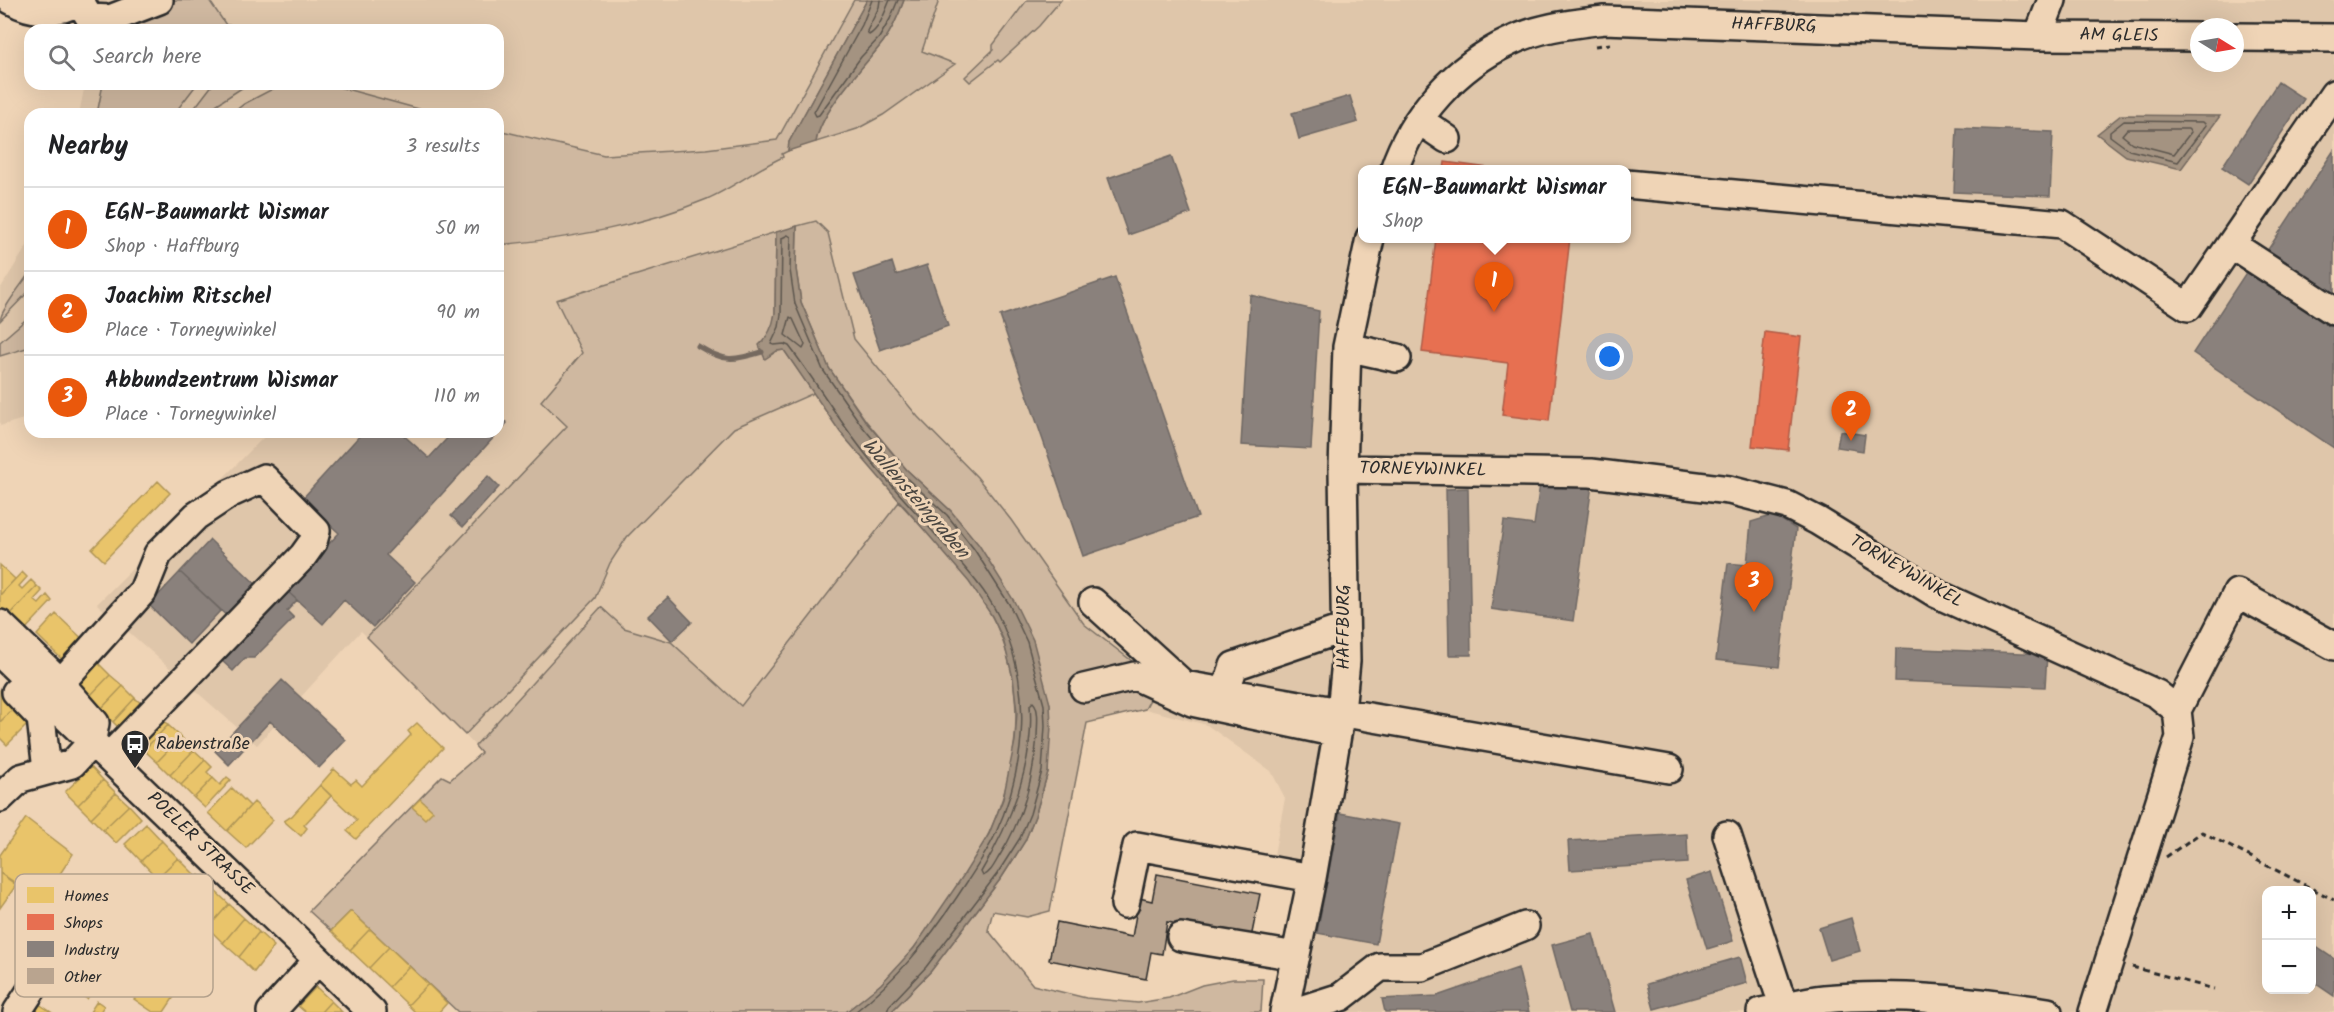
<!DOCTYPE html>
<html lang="en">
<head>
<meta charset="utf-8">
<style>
  body { margin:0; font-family:Kalam,sans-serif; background:#f6f6f6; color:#202124 }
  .controls { position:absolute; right:18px; bottom:18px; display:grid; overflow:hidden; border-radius:12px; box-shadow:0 6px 24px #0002 }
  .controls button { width:54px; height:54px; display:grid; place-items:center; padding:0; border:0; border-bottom:2px solid #e0e0e0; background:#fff; color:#202124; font:30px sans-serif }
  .compass { position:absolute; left:2190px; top:18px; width:54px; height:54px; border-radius:50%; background:#fff; box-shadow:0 6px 24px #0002; rotate:101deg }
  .you { position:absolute; left:1610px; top:357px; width:21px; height:21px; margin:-15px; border:4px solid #fff; border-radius:50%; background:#1a73e8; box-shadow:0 0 0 9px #1a73e833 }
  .badge { display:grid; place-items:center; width:39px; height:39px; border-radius:50%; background:#ea580c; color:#fff; font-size:20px; font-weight:700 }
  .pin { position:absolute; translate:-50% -50px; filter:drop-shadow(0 2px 3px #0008) }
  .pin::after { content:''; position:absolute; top:32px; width:21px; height:18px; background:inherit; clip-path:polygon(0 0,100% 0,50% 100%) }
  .popup { position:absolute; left:1358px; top:165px; width:273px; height:78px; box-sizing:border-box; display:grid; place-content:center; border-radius:12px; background:#fff; filter:drop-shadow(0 2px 4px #0005); font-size:20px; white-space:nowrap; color:#757577 }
  .popup b { font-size:22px; color:#202124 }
  .popup::after { content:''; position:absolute; left:50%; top:100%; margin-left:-12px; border:12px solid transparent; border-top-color:#fff }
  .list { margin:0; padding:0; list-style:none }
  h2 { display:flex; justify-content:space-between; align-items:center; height:78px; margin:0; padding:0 24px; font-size:26px }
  h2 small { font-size:20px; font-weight:400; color:#757577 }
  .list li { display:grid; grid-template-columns:39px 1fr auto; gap:18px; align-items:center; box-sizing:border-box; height:84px; padding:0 24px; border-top:2px solid #e0e0e0 }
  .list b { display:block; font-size:22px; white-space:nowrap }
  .list p { margin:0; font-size:20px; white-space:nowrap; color:#757577 }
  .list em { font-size:20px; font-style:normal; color:#757577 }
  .icon { flex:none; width:33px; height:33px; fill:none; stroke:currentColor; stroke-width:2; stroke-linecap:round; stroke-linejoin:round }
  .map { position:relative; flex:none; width:2334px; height:1012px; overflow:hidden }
  .search { position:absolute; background:#fff; box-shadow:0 6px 24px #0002; left:24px; top:24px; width:480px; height:66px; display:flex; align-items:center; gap:15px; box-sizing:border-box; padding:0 21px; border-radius:18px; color:#757577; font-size:22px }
  .panel { position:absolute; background:#fff; box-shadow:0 6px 24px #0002; left:24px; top:108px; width:480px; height:330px; border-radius:18px }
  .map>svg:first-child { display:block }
  .built { fill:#dfc6aa; fill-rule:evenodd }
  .green { fill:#cfb8a0; stroke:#7d7266; stroke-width:1.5 }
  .water { fill:#a49381; stroke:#74695f; stroke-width:1.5 }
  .homes { fill:#e9c46a; stroke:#b09657; stroke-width:1.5 }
  .shops { fill:#e76f51; stroke:#af5b46; stroke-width:1.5 }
  .industry { fill:#8a817c; stroke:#6e6764; stroke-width:1.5 }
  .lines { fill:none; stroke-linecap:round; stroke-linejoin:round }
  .shore { stroke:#5b554d; stroke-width:1.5 }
  .stream { stroke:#74695f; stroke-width:5 }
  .building { fill:#b9a48f; stroke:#2b2b2b; stroke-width:1.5 }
  .minor-casing { stroke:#2b2b2b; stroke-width:32 }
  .path { stroke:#2b2b2b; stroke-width:3; stroke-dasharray:6 4.5; stroke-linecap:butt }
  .minor { stroke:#efd4b6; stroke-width:27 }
  .labels { text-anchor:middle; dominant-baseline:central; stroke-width:6; stroke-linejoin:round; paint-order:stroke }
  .street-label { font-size:18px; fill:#2b2b2b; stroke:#efd4b6 }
  .poi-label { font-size:18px; fill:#2b2b2b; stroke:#efd4b6; text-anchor:start }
  .water-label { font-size:20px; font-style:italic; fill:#494540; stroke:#efd4b6 }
  .key { fill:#efd4b6; stroke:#b4a18c; stroke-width:1.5 }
  .key-label { font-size:16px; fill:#2b2b2b }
</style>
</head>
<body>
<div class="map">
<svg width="2334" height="1012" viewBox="0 0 2334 1012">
  <rect width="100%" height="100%" fill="#efd4b6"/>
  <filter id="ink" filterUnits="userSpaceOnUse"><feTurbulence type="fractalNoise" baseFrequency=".0167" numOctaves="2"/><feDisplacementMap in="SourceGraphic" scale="12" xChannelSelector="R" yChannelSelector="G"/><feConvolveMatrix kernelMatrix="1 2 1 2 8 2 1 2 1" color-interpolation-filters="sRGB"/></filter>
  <g filter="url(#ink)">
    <path class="built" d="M79 0H159L111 17 241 26 226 25 209 0H2334V1012H1285L1312 878 1271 870 1285 798 1271 771 1207 725 1145 709 1087 723 1050 911 1027 917 965 905 872 1012H783L527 803 465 735 361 631 257 745 97 604 269 432H498V114H79L85 84H498V30H90ZM2199 27H2235V63H2199ZM1362 170H1626V238H1362ZM2266 890H2312V990H2266Z
      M30 241V417L0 426V289Z"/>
    <path class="green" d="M159 0H209L226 25 241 26V29L109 30Z
      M854 0H867L789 142 788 151 782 154 783 157C756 169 733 188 707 199 640 227 570 238 498 245V130L604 155 706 149 777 140Z
      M904 0H939L922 51 955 64 883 115 857 129 816 142C821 110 863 68 883 42 893 29 899 14 904 0Z
      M1027 0H1061L1039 26 1000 62 998 60 970 82 965 77 993 50V45Z
      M103 84H197L174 114H97Z
      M213 84H248L202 114H190Z
      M282 84H328L437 114H231L244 104Z
      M816 221 828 233 854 339 918 417 977 477 1011 520 1084 624 1159 682 1145 709 1087 723 1050 911 1027 917 993 911 988 930 1033 985 1086 998 1138 1003 1169 998 1202 985 1233 979H1263L1261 1012H891L931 971 1002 877 1025 841 1035 816 1048 772 1050 704 1046 694 951 511 907 470 866 421 829 368 801 302 796 269 797 226Z
      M776 232 775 313 773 326 766 338 777 351 784 350 814 393 734 428 627 537 610 563 595 598 465 735 367 637 567 426 541 401 582 353 556 300Z
      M30 272V290L0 321C0 311 23 283 30 272Z
      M30 316V347L0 356V342Z
      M899 502C936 543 983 586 1002 639 1026 702 1017 773 989 833 979 854 964 875 951 895 931 926 909 958 881 984 870 994 858 1003 846 1012H458L351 911 331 931 309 911 442 776 450 780 481 753 475 746 601 607 624 628 671 642 741 706Z"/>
    <path class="water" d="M867 0H904C899 14 893 29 883 42 863 68 821 110 816 142L788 151 789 142Z
      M2121 115 2220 116 2181 169 2126 156 2097 134Z
      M797 226 796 269 801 302 829 368 866 422 907 470 951 511 979 545 1014 601 1033 640 1050 704 1051 726 1048 772 1035 816 1025 841 1002 877 931 971 891 1012H846L881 984 914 948 963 876 989 834 1003 799 1015 741 1017 712 1013 678 1003 639 992 616 969 582 840 432 784 350 777 351 765 359 759 345C769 336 773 326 775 313L776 232Z"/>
    <path class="homes" d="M158 481 170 493 104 561 92 549Z
      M0 565 15 579 0 595Z
      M22 572 27 577 19 586 22 589 31 580 37 586 7 618 0 611V595Z
      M37 586 42 591 34 600 39 604 47 595 52 601 23 632 7 618Z
      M56 614 90 646 70 667 37 635Z
      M94 659 110 675 88 698 72 683Z
      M110 675 123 686 100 710 88 698Z
      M123 686 135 698 113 722 100 710Z
      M2 688 18 704 0 722V690Z
      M135 698 148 710 125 734 113 722Z
      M18 704 33 719 7 745 0 738V722Z
      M156 713 168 725 144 750 132 738Z
      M417 723 443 748 356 839 347 831 357 820 320 785 334 769 351 784 356 780 362 786 411 735 408 731Z
      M168 725 181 737 157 762 144 750Z
      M181 737 194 750 170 775 157 762Z
      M194 750 205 760 181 785 170 775Z
      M205 760 212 767 207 772 213 778 194 798 181 785Z
      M91 767 103 780 78 805 65 792Z
      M227 777 231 780 205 808 194 798 213 778 220 785Z
      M103 780 116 793 91 818 78 805Z
      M320 785 331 796 304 825 307 828 301 836 284 821 292 816Z
      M232 788 250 806 227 831 208 813Z
      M116 793 129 805 103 830 91 818Z
      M420 799 433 811 425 819 412 807Z
      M254 802 273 820 246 848 227 831Z
      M129 805 141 818 116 843 103 830Z
      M26 818 73 854 41 903 0 873V855Z
      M146 824 162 841 141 861 125 844Z
      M162 841 178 858 157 878 141 861Z
      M178 858 195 875 174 895 157 878Z
      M0 873 17 884 0 908Z
      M199 875 214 890 193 914 178 899Z
      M214 890 229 904 208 928 193 914Z
      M229 904 244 918 223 943 208 928Z
      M351 911 370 929 350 950 331 931Z
      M244 918 259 932 239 957 223 943Z
      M370 929 389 947 369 968 350 950Z
      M259 932 274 946 254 972 239 957Z
      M76 938 112 963 87 999 52 974Z
      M389 947 409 966 389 987 369 968Z
      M165 952 192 970 164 1012H153L134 999Z
      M409 966 428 984 408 1005 389 987Z
      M428 984 447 1003 439 1012H415L408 1005Z
      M316 987 331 1001 321 1012H305L298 1006Z
      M97 1001 104 1006 100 1012H90Z
      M331 1001 342 1012H321Z
      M39 1004 51 1012H34Z"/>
    <path class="shops" d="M1445 162 1504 170H1444Z
      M1436 238H1570L1549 421 1502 415 1508 363 1422 352Z
      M1765 332 1801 337 1788 450 1752 446Z"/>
    <path class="industry" d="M2278 82 2304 99 2248 184 2222 167Z
      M1350 96 1358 122 1299 139 1292 113Z
      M1957 128 2053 132 2050 196 1954 192Z
      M2334 150V299L2265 254Z
      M1171 156 1191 213 1128 235 1108 178Z
      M892 262 896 275 927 265 948 326 880 350 854 275Z
      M2249 268 2334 325V448L2193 353Z
      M1115 277 1198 517 1083 556 1000 316Z
      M1250 295 1319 311 1311 449 1241 445Z
      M498 415 507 423 386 555 415 582 373 627 344 600 323 624 286 590 339 533 302 499 363 432H400L429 458 453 432H498Z
      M1840 431 1865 435 1863 451 1837 447Z
      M488 476 499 487 463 527 451 516Z
      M1541 477 1592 485 1573 621 1491 609 1504 521 1534 525Z
      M1468 488 1471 655H1449L1446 489Z
      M1774 515 1796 529 1779 667 1716 660 1728 563 1747 565 1751 522Z
      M210 540 262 590 232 621 180 572Z
      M180 572 221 610 189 644 149 605Z
      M286 590 297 600 287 611 294 618 254 658H245L233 671 221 660Z
      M668 597 692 622 672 641 648 616Z
      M1896 648 2047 654 2045 687 1895 681Z
      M282 680 346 740 319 768 270 721 229 765 215 751Z
      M1340 813 1399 824 1376 944 1317 933Z
      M1687 834 1688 863 1570 870 1568 841Z
      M1712 872 1733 941 1707 949 1686 880Z
      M1851 918 1860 951 1829 960 1819 928Z
      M1593 934 1615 1012H1570L1552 945Z
      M2312 944 2334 959V996L2312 981Z
      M1740 957 1747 983 1654 1009 1647 984Z
      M1518 968 1529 1012H1385L1382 999 1437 996Z"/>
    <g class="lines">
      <path class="shore" d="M872 0 862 25 814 112 816 116 819 115 861 57 879 38 890 19 898 0
        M880 0 879 7 867 31 869 35C880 29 885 11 890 0
        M2124 121 2203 122 2206 125 2178 162 2129 150 2110 136V132Z
        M2127 129H2188L2191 132 2174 154 2132 143 2122 135Z
        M790 317 793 319 805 345 803 349 785 335Z
        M1033 702C1040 709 1037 727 1037 737 1033 780 1023 819 1000 855 995 863 991 873 983 876L981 872C1010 824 1035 762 1030 705Z
        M855 1012C898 978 927 942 957 897 970 877 985 856 995 835 1027 765 1033 685 998 615 986 591 967 570 949 550 923 520 896 491 871 461 841 425 818 384 789 346L784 344 774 345 771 344 779 327 781 314 782 238 788 235 791 237 790 270 795 304 823 370 862 426 902 474 947 515 974 549 1009 604 1027 642 1044 705 1045 726 1042 771 1030 814 1020 838 997 874 926 967 889 1006 887 1012"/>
      <path class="stream" d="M698 346C724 362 733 361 762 352"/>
    </g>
    <path class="building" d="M1157 874 1260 894 1251 938 1167 922 1162 954 1151 952 1146 979 1049 960 1057 922 1132 937 1139 898 1152 901Z"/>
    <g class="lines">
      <g class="minor-casing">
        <path id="minor" d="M11 0C33 13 58 14 80 1
          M79 0 90 18 110 19 159 0
          M2038 36 2052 0
          M2235 37 2334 38
          M1419 120 1447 139
          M1394 170C1412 115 1457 66 1509 42 1539 27 1572 24 1604 20L2038 36 2199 37
          M1626 184 2062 224 2188 307 2334 94
          M2231 244 2334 311
          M1347 347 1397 358
          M1343 469 1591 473 1729 490 1787 505 1818 521 1937 594 2157 694 2177 710 2180 737 2093 1012
          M1093 602 1184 685 1669 769
          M0 624 53 675 95 723 93 734
          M0 653 372 1012
          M1084 688 1135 676 1192 702 1337 733
          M16 692 41 718 47 770
          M1225 692 1234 666 1345 628
          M47 698 143 591 158 554 196 516 229 494 264 478 316 531 313 542 303 556 109 757
          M2177 710 2237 593 2334 646
          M0 798 21 778 72 764 93 741
          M1727 835 1778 990 1785 1005
          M1125 904 1137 846 1312 878
          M1181 937 1296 956
          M17 1012 74 925
          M271 1012 318 960
          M1284 1012 1312 878 1341 712 1346 661 1343 469 1347 347 1370 238
          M1294 1012 1341 997 1380 967H1422L1525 926
          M1761 1012C1782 1008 1802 1001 1824 999 1898 992 1974 1001 2048 1012"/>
      </g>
      <path class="path" d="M1595 46 1610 44
        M2166 857 2202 832 2334 900
        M2132 967 2214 989"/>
      <use href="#minor" class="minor"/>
    </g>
  </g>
  <defs>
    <g id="bus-pin" transform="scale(1.5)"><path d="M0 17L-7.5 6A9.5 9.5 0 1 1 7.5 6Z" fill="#2b2b2b" stroke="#efd4b6"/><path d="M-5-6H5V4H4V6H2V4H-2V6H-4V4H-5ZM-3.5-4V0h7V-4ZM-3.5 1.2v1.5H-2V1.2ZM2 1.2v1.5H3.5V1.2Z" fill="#fff"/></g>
  </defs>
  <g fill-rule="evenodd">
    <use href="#bus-pin" x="135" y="744"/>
  </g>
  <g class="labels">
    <g class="street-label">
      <text transform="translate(1774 26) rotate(2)">HAFFBURG</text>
      <text transform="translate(2119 36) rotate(1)">AM GLEIS</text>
      <text transform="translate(1423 470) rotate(1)">TORNEYWINKEL</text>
      <text transform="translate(1906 572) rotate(30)">TORNEYWINKEL</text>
      <text transform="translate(1344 627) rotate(-90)">HAFFBURG</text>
      <text transform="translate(200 844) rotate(44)">POELER STRASSE</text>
    </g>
    <g class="poi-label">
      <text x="156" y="744">Rabenstraße</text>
    </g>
    <g class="water-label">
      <text transform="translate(915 499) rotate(49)">Wallensteingraben</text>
    </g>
  </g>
  <rect x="15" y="874" width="198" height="123" rx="9" class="key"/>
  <rect x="27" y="887" width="27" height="16" fill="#e9c46a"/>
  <rect x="27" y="914" width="27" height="16" fill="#e76f51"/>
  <rect x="27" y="941" width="27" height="16" fill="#8a817c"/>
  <rect x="27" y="968" width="27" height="16" fill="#b9a48f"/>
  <g class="key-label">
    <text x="64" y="901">Homes</text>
    <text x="64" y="928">Shops</text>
    <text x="64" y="955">Industry</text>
    <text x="64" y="982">Other</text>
  </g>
</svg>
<div class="controls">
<button>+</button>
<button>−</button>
</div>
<svg class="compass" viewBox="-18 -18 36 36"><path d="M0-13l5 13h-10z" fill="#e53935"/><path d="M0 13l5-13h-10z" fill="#757577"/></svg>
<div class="you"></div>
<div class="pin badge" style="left:1494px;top:312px">1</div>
<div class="popup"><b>EGN-Baumarkt Wismar</b>Shop</div>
<div class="pin badge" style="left:1851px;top:441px">2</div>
<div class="pin badge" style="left:1754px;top:612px">3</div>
<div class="search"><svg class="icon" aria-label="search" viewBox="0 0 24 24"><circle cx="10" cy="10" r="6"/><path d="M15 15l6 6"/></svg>Search here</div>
<section class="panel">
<h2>Nearby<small>3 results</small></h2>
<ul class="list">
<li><span class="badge">1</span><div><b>EGN-Baumarkt Wismar</b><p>Shop · Haffburg</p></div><em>50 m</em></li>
<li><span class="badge">2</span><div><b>Joachim Ritschel</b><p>Place · Torneywinkel</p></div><em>90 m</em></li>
<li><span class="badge">3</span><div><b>Abbundzentrum Wismar</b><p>Place · Torneywinkel</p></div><em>110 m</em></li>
</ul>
</section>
</div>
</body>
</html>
